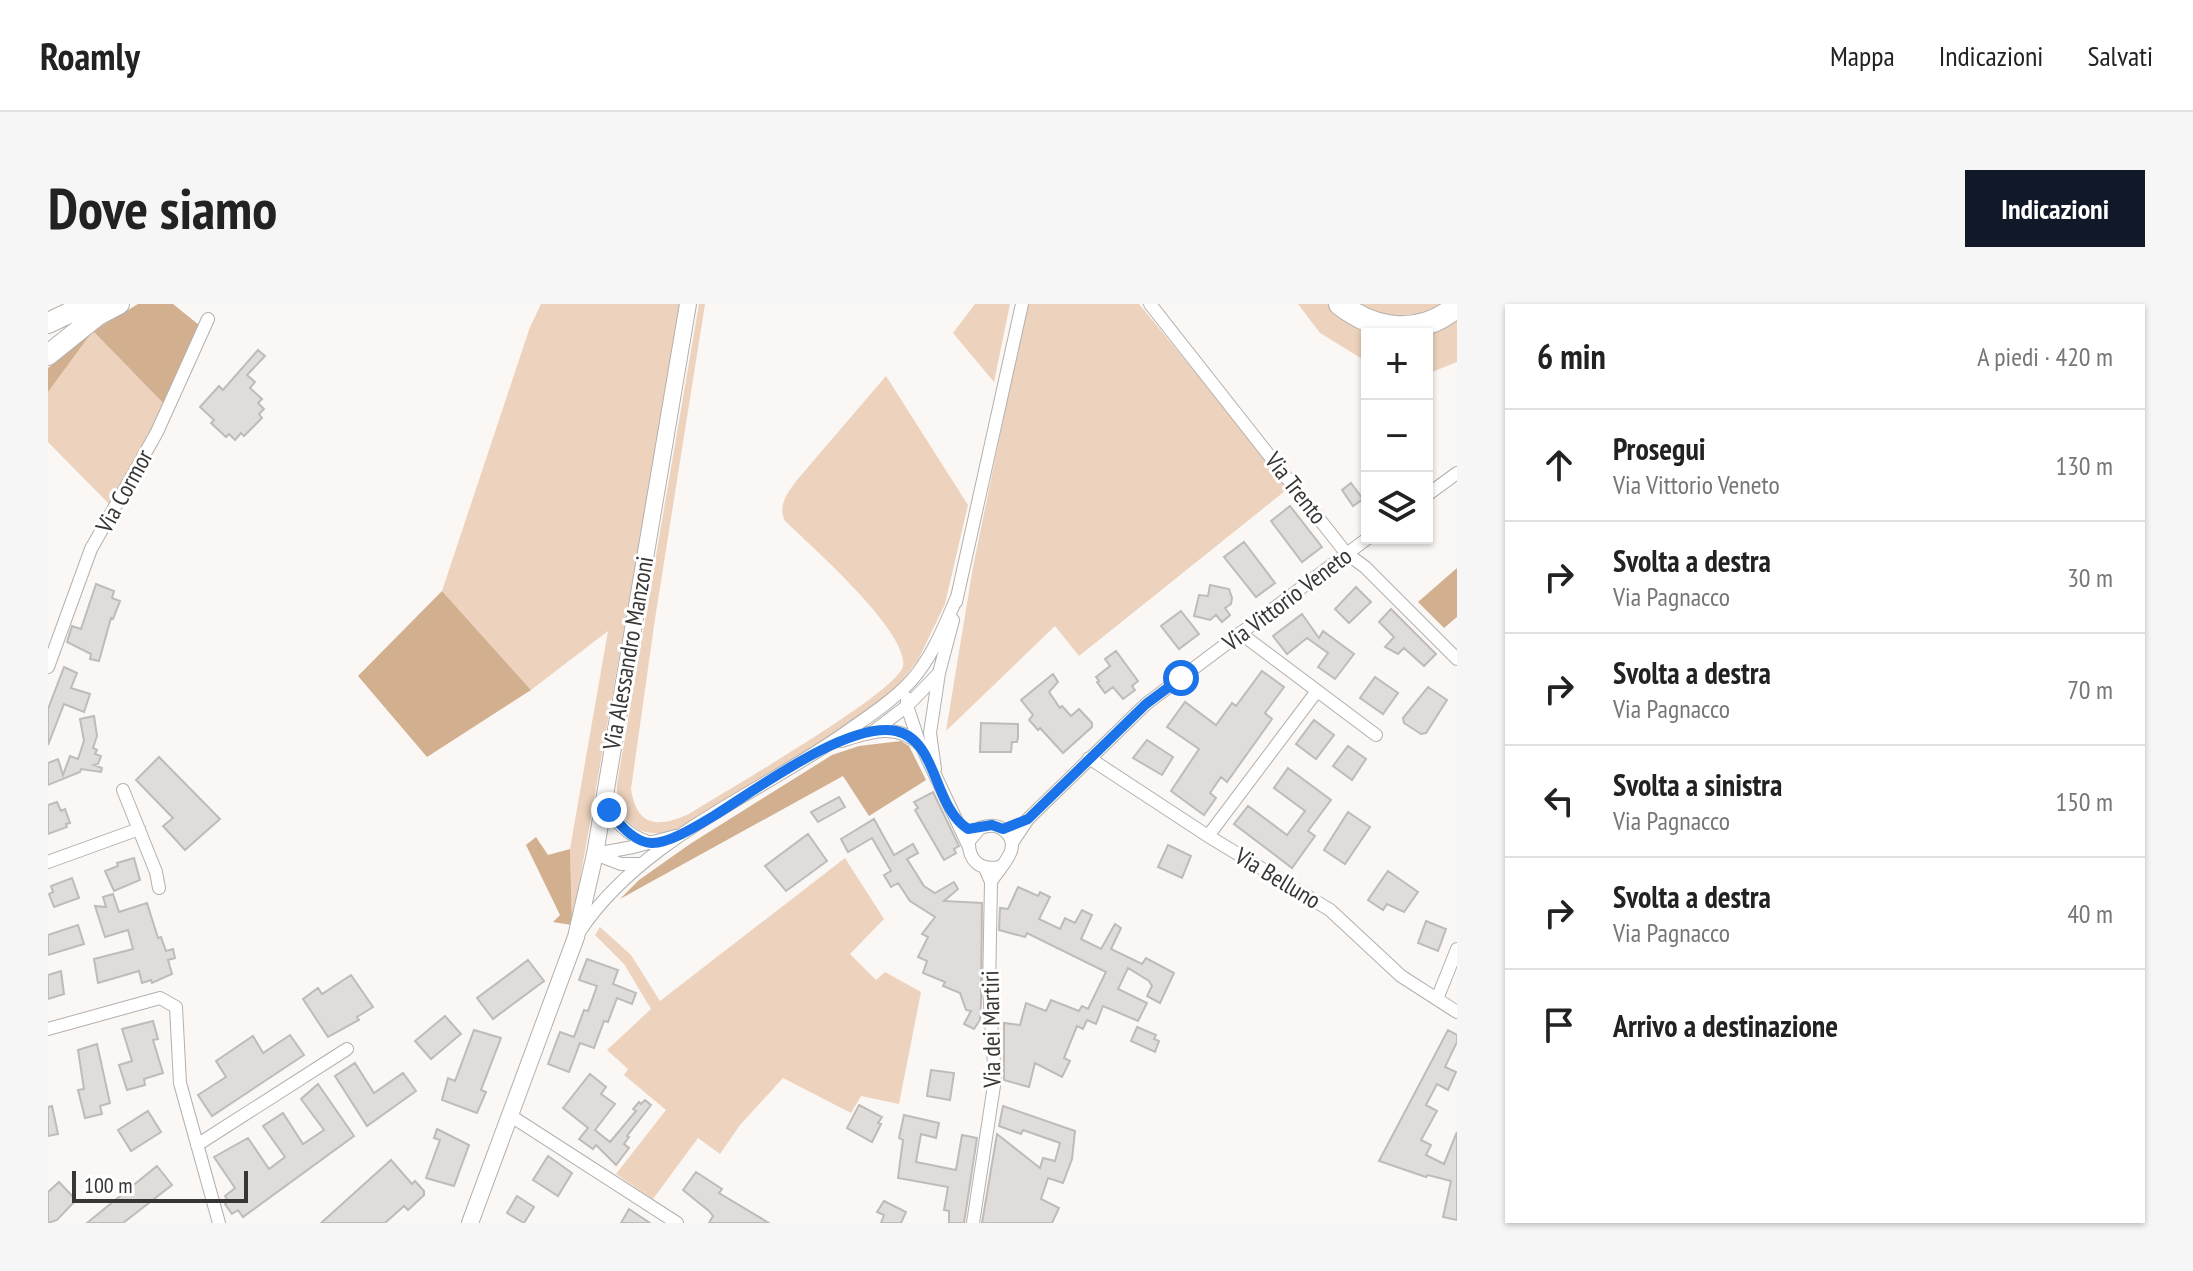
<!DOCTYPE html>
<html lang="it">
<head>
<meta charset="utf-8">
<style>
  body { margin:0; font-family:"PT Sans Narrow",sans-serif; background:#f6f6f6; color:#222 }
  .controls { position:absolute; right:24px; top:24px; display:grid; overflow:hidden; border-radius:0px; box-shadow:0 2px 6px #0004 }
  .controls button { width:72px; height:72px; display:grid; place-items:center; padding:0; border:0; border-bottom:2px solid #e0e0e0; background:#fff; color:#222; font:40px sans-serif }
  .scale { position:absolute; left:24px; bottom:20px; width:176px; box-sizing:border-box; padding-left:8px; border:4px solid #373635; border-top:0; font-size:22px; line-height:28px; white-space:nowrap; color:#373635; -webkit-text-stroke:6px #fff; paint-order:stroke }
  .stop { position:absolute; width:24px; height:24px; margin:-18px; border:6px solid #1a73e8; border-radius:50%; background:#fff }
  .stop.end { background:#1a73e8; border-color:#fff; box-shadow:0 2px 8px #0008 }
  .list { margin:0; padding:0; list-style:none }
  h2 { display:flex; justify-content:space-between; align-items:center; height:104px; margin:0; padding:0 32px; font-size:34px }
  h2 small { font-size:26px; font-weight:400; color:#767676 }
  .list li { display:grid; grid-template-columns:52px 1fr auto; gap:24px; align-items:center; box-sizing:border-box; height:112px; padding:0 32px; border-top:2px solid #e0e0e0 }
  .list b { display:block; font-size:30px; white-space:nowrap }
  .list p { margin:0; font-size:26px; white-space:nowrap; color:#767676 }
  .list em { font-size:26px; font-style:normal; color:#767676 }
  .icon { flex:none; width:44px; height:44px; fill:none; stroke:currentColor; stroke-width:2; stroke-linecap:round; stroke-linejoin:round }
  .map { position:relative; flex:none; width:1409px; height:919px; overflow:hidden; border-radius:0px }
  header { display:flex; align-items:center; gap:48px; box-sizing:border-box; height:112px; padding:0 40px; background:#fff; border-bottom:2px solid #e0e0e0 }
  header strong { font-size:38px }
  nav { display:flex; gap:44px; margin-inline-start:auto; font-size:28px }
  .intro { display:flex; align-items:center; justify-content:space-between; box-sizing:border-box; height:192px; padding:0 48px }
  h1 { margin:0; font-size:56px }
  .button { padding:20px 36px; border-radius:0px; background:#111827; color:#fff; font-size:28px; font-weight:700 }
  main { display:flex; gap:48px; padding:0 48px }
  aside { flex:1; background:#fff; border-radius:0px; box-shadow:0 2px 6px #0004 }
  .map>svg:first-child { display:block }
  .green { fill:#edd3bd }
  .forest { fill:#d2af8f }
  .building { fill:#dfdcda; stroke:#bebbb9; stroke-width:2 }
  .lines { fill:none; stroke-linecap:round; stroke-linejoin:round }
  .minor-casing { stroke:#b3b0ae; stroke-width:14 }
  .tertiary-casing { stroke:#b3b0ae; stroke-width:18 }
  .trunk-casing { stroke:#b3b0ae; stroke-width:22 }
  .motorway-casing { stroke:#b3b0ae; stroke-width:24 }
  .minor { stroke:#fff; stroke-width:12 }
  .tertiary { stroke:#fff; stroke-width:16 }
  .trunk { stroke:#fff; stroke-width:20 }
  .motorway { stroke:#fff; stroke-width:22 }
  .route { stroke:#1a73e8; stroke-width:10 }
  .labels { text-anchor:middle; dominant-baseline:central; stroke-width:6; stroke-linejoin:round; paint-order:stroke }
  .street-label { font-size:24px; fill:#373635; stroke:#fff }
</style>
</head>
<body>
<header>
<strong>Roamly</strong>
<nav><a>Mappa</a><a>Indicazioni</a><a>Salvati</a></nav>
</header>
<div class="intro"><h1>Dove siamo</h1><a class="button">Indicazioni</a></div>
<main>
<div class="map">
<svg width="1409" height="919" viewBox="0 0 1409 919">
  <rect width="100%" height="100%" fill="#faf7f5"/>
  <path class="green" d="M493 0H633L524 621 522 545 560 327 483 386 394 287 482 23Z
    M651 0H657L607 315 583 485C589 523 610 524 641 510 672 490 851 388 855 362 861 328 762 241 737 217 729 202 740 188 749 176L838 72 920 201 897 300 870 356 848 384 816 411 638 522C599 540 568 524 569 480Z
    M927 0H962L946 78 905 29Z
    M979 0H1091L1242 183 1031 352 1007 322 898 427 925 263Z
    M1250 0H1282L1336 30H1319V57L1316 56 1272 29Z
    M1311 0H1399L1391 7 1346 16Z
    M1409 16V58L1379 70V31L1390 28Z
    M45 27 116 100 84 168 62 201 0 138V88Z
    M797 554 836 615 802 650 828 676 837 668 873 688 851 800 813 792 803 809 735 774 692 821 672 850 650 834 605 895 568 870 618 806 576 771 580 765 559 746 603 705 576 660 547 631 552 623 583 651 612 697Z"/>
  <path class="forest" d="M90 0H125L151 21 116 100 45 27 0 88V64L45 27Z
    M1409 264V313L1396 324 1370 298Z
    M394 287 483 386 379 453 310 372Z
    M853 437 861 442 878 476 821 512 795 472 572 595 591 576 642 540 784 451 811 442Z
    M488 533 500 551 522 545 524 621 505 618 512 611 478 541Z"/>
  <path class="building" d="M210 46 217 52 199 71 207 78 202 84 214 95 210 99 216 105 211 110 214 114 196 132 193 129 187 136 181 130 178 133 163 119 166 116 152 103 171 82 175 86Z
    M1303 179 1315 195 1305 202 1294 186Z
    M1242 202 1274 243 1254 258 1223 217Z
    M1196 238 1227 279 1208 293 1176 253Z
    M48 280 66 287 64 294 72 297 65 315 63 314 51 357 42 355 43 350 19 338 24 322 33 325Z
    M1162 281 1181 285 1184 294 1183 300 1177 304 1182 311 1174 318 1168 311 1162 316 1146 312 1151 291 1160 292Z
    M1308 283 1323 298 1301 319 1287 305Z
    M1343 305 1388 350 1376 362 1356 344 1350 350 1337 343 1346 333 1331 318Z
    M1133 307 1151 330 1131 345 1113 322Z
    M1254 310 1271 334 1275 327 1306 350 1287 375 1270 363 1280 349 1259 334 1239 350 1225 332Z
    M1068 347 1090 377 1084 382 1087 386 1075 395 1065 383 1057 389 1049 378 1051 377 1048 373 1062 362 1057 355Z
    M16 363 29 369 23 384 42 390 36 408 16 400 0 441V405Z
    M1214 367 1236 383 1217 409 1224 415 1179 478 1173 473 1162 489 1168 494 1156 511 1123 487 1151 445 1119 423 1137 398 1168 421 1184 399 1188 402Z
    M1005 370 1010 378 1001 388 1012 404 1014 402 1023 412 1031 405 1044 419V423L1015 449 992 424 990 426 981 416 985 411 973 396Z
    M1327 373 1350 389 1335 410 1312 394Z
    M1380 383 1399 396 1378 429 1373 430 1356 419 1355 414Z
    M46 412 49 432 45 444 49 446 47 450 53 452 50 460 46 461 54 464 53 468 33 465 32 468 0 481V459L10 455 15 471 22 452 30 455 36 437 32 415Z
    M1266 416 1286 431 1268 455 1248 440Z
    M933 419 970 420V434L969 438H964L963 448H932Z
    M1099 436 1125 453 1114 471 1085 454Z
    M1300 442 1318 455 1304 476 1285 462Z
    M111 453 172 515 137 546 115 522 125 514 88 476Z
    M1240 464 1283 496 1260 527 1267 532 1244 564 1186 520 1200 502 1239 531 1257 507 1226 484Z
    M885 488 911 542 906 545 908 549 896 556 867 506 870 504 866 498Z
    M791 493 797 503 770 518 763 508Z
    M9 498 13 507 17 505 22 519 18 520 19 523 0 530V501Z
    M1300 508 1322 523 1297 560 1276 546Z
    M826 515 846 551 865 540 870 549 859 555 876 582 887 589 906 578 910 585 896 597 934 599 933 698 932 716 926 725 916 720 923 707 918 706 912 689 895 682 897 678 875 669 879 657 870 653 880 633 874 630 887 613 862 597 850 579 843 583 836 571 843 567 824 534 800 548 793 535Z
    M760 530 779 557 738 587 717 562Z
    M1120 541 1143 552 1134 574 1110 563Z
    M86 554 92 576 66 587 57 567 70 562 69 559Z
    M1340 567 1370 588 1356 608 1339 600 1335 606 1320 596Z
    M24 574 31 594 6 603 1 590 5 588 3 582Z
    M970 583 990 592 992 588 1002 593 991 615 1012 625 1017 614 1027 619 1034 606 1044 611 1033 635 1053 645 1067 620 1073 624 1063 645 1094 660 1098 654 1126 669 1112 699 1099 692 1104 682 1101 677 1080 664 1070 685 1099 699 1090 717 1055 702 1048 720 1039 716 1035 725 1029 722 1016 754 1022 757 1014 773 987 759 981 783 956 776V719L972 721 978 699 998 707 1003 696 1031 707 1034 702 1040 705 1058 668 979 629 977 633 951 626 952 604 960 605Z
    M65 590 71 608 99 599 110 634 113 633 118 647 125 645 127 654 120 656 124 670 104 679 103 676 94 679 91 667 50 679 46 655 85 645 80 626 57 633 47 602 58 603 55 593Z
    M1378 617 1398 625 1390 647 1370 639Z
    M30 621 36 640 0 651V631Z
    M539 655 570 666 565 680 588 689 584 700 569 694 560 718 556 717 546 744 532 739 521 768 500 760 512 728 526 733 536 706 540 707 549 682 531 676Z
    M480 656 496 677 445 715 429 694Z
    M13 667 16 690 0 695V671Z
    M303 671 325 703 309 713 311 716 280 733 255 695 270 684 274 690Z
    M397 712 413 730 383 755 367 737Z
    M105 717 110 735 105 736 115 769 96 775 97 781 79 786 71 761 84 757 74 725Z
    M1089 723 1108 731 1106 735 1111 737 1107 748 1083 737Z
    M426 726 453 734 433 786 438 788 429 809 394 796 400 774 407 777Z
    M1400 726 1409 731V738L1397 763 1408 768 1400 786 1389 780 1378 801 1389 807 1373 836 1383 841 1378 851 1396 860 1409 828V916L1395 913 1403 877 1380 871 1378 873 1331 857Z
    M242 731 256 751 164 812 150 791 178 773 168 757 205 732 215 749Z
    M49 740 62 799 52 802 54 810 37 814 30 786 36 785 30 746Z
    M307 759 326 789 355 769 368 787 319 822 287 772Z
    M883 766 906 769 902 796 879 792Z
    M542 770 558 783 553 790 567 800 547 826 562 838 588 807 585 805 591 798 593 800 597 796 603 801 579 832 581 833 576 840 581 844 568 861 548 841 545 845 531 835 540 824 515 804Z
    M270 780 306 832 195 913 190 906 184 910 177 900 180 897 177 892 187 884 166 853 200 834 221 865 237 853 215 822 235 809 255 840 276 826 253 795Z
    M811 801 834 813 830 819 833 820 824 838 799 824Z
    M4 802 10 830 0 832V803Z
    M955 802 1027 827 1024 855 1015 879 1000 874 993 895 1011 904 1004 919H934L949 830 992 864 995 854 1007 857 1012 839 975 826 973 830 951 822Z
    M100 807 113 828 83 847 70 826Z
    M856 811 891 819 888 834 873 830 868 858 908 866 914 831 929 834 916 919H901V907L896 906 900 883 850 874 855 836 851 834Z
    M389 825 421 841 406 882 378 874 392 836 386 834Z
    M500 852 524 869 510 892 485 876Z
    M343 856 364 880 367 877 376 887V891L360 906 356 902 337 919H273Z
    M109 862 124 881 75 919H39Z
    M648 868 674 885 671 889 721 919H661L665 912 661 907 635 886Z
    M11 878 28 896 9 916 0 919V888Z
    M469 892 486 903 476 919 459 909Z
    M836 897 858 908 853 919H833L836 911 829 908Z
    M581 905 602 919H573Z"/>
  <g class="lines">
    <g class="minor-casing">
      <path id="minor" d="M1102 0 1298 249 1317 263 1409 355
        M1379 191 1409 169
        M908 298 974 0
        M1192 329 1328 431
        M0 363 43 245 109 128 160 15
        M859 394V402L871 438
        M826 427 859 402 891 369 905 316
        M793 437C822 428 848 418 873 441L921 543
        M1041 454 1160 532 1282 606 1353 672 1409 708
        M887 465 882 429 891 369
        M75 486 108 568 111 584
        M557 493C564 517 580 532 603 539
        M1160 532 1269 387
        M964 539 980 515 1098 400 1320 234
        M547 550 585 543 628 532
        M547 550 573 560H593
        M0 558 91 525
        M943 578C951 563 976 544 957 527 949 520 941 521 932 524L921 537C920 556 932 567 951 563
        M532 627C594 533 716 488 804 424 824 410 845 396 862 378 884 354 896 323 909 293
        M1389 695 1409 645
        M0 725 112 694 128 703 132 779 171 919
        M463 812 629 919
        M149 841 299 745
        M925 919 947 775 941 685 943 578 937 564"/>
    </g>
    <g class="tertiary-casing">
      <path id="tertiary" d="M422 919 528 633 547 550 640 0"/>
    </g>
    <g class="trunk-casing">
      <path id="trunk" d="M0 19 40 0
        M0 51 50 11 71 0"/>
    </g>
    <g class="motorway-casing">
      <path id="motorway" d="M1292 0C1328 28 1373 33 1409 2"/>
    </g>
    <use href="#minor" class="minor"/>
    <use href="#tertiary" class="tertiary"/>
    <use href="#trunk" class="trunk"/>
    <use href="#motorway" class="motorway"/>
  </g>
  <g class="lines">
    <path class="route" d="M561 506C570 519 585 538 603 539 620 540 649 522 664 513 705 488 799 417 848 427 890 436 885 503 920 525L944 521 955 525 980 515 1098 400 1133 374"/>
  </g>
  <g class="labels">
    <g class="street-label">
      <text transform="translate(1248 184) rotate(52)">Via Trento</text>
      <text transform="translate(76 187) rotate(-61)">Via Cormor</text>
      <text transform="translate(1239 295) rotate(-37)">Via Vittorio Veneto</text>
      <text transform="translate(580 349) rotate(-80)">Via Alessandro Manzoni</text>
      <text transform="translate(1230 574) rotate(31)">Via Belluno</text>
      <text transform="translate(943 725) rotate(-91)">Via dei Martiri</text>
    </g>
  </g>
</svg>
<div class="controls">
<button>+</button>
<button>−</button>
<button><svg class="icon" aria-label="layers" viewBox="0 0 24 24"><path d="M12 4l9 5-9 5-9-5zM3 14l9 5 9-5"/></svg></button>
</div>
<div class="scale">100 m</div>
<div class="stop" style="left:1133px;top:374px"></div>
<div class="stop end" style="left:561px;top:506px"></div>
</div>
<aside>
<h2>6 min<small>A piedi · 420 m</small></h2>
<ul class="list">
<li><svg class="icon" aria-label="ahead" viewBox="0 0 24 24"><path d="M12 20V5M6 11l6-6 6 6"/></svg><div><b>Prosegui</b><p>Via Vittorio Veneto</p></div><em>130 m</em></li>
<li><svg class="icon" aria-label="right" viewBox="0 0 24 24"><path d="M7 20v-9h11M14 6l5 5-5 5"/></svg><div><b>Svolta a destra</b><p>Via Pagnacco</p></div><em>30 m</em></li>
<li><svg class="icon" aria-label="right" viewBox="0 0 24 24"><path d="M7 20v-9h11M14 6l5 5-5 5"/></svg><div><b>Svolta a destra</b><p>Via Pagnacco</p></div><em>70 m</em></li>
<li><svg class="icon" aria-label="left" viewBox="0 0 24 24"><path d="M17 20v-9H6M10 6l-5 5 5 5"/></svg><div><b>Svolta a sinistra</b><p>Via Pagnacco</p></div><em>150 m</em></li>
<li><svg class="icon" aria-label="right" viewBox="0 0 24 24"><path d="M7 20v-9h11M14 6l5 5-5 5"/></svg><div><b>Svolta a destra</b><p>Via Pagnacco</p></div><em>40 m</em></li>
<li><svg class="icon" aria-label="arrive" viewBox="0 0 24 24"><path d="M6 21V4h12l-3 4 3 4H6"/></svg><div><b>Arrivo a destinazione</b></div></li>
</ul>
</aside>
</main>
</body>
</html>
